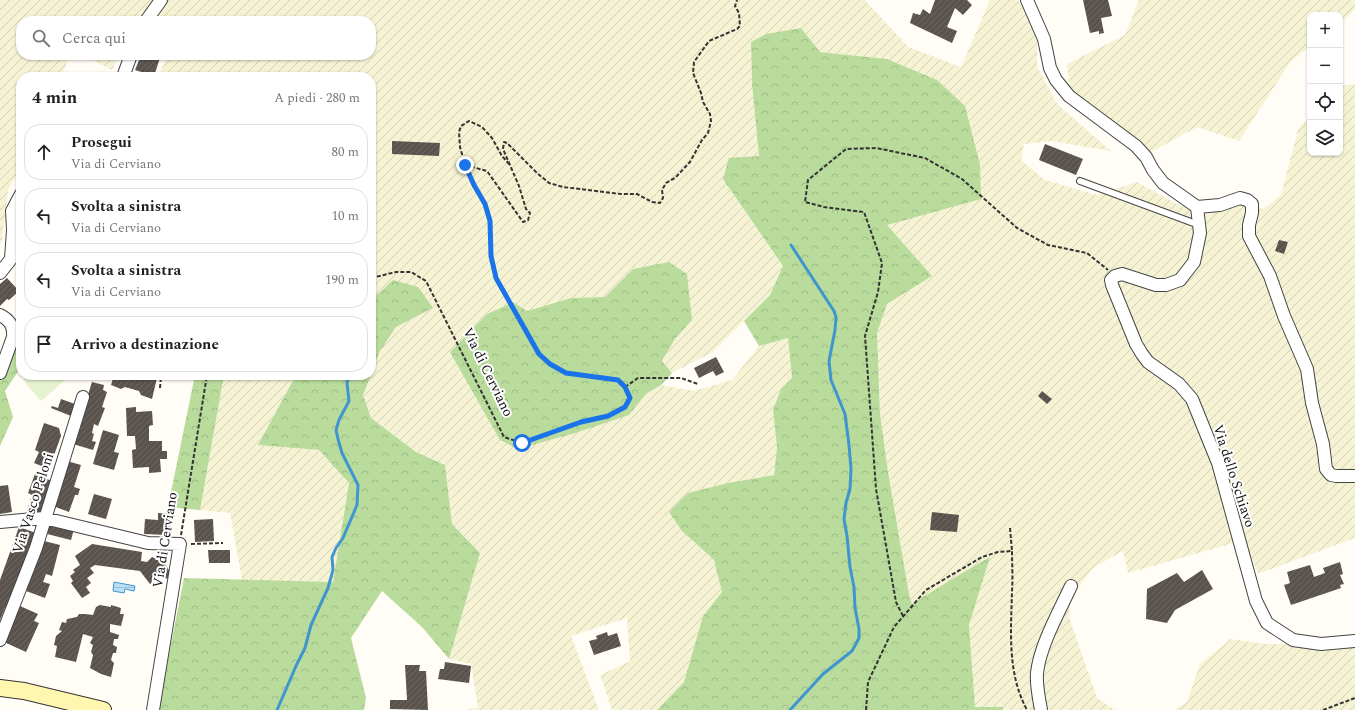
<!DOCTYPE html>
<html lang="it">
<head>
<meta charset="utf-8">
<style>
  body { margin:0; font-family:Spectral,serif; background:#f6f6f6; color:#222 }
  .controls { position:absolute; right:12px; top:12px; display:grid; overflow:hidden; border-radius:8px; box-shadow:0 1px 3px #0004 }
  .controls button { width:36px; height:36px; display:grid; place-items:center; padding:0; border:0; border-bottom:1px solid #e0e0e0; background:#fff; color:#222; font:20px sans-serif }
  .stop { position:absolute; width:12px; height:12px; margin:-9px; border:3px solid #1a73e8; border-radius:50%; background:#fff }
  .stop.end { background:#1a73e8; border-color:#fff; box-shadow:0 1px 4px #0008 }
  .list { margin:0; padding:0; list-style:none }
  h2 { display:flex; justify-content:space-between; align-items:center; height:52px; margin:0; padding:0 16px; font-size:17px }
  h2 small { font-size:13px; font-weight:400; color:#767676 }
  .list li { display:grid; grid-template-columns:26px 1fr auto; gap:12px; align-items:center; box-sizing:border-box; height:56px; margin:0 8px 8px; padding:0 8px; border:1px solid #e0e0e0; border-radius:16px }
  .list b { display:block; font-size:15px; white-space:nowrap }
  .list p { margin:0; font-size:13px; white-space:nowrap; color:#767676 }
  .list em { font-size:13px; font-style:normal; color:#767676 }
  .icon { flex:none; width:22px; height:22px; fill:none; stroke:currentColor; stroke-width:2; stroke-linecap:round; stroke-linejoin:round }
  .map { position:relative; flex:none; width:1355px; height:710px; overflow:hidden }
  .search { position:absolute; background:#fff; box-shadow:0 1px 3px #0004; left:16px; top:16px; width:360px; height:44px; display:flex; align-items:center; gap:10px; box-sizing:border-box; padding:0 14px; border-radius:16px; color:#767676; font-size:15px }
  .panel { position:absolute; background:#fff; box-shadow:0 1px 3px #0004; left:16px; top:72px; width:360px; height:308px; border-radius:16px }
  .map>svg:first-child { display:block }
  .farmland { fill:url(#farmland-furrows) }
  .forest { fill:url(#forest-crowns) }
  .pitch { fill:#e6f2cf }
  .water { fill:url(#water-rules); stroke:#3f96cf }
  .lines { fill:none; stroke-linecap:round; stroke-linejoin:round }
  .stream { stroke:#3f96cf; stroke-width:3 }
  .building { fill:url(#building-hatch) }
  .service-casing { stroke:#444; stroke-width:8 }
  .minor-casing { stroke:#444; stroke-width:14 }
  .secondary-casing { stroke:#333; stroke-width:18 }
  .path { stroke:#333; stroke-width:2; stroke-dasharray:4 2; stroke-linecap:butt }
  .service { stroke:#fff; stroke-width:6 }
  .minor { stroke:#fff; stroke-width:12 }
  .secondary { stroke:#fff6b0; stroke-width:16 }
  .route { stroke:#1a73e8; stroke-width:5 }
  .labels { text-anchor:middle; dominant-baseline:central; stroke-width:4; stroke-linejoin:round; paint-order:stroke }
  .street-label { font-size:14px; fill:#111; stroke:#fff }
</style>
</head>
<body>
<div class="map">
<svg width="1355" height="710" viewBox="0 0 1355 710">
  <defs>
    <pattern id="farmland-furrows" width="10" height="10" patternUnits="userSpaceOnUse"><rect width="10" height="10" fill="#f6f3d4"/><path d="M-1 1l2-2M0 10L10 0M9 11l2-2" fill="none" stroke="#d2cfb5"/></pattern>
    <pattern id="forest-crowns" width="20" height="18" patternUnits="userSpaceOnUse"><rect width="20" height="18" fill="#b9dc9c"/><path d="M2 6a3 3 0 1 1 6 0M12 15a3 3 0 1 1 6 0" fill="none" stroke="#9ebc85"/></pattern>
    <pattern id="water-rules" width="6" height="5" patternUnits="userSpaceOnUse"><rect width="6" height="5" fill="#b9e0f7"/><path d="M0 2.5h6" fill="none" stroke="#9ebfd3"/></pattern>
    <pattern id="building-hatch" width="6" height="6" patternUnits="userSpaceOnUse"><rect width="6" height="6" fill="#5a524d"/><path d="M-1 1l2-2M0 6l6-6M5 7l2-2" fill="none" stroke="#6d6662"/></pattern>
  </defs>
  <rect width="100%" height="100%" fill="#fffdf5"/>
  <path class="farmland" d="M0 0H158L165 4 167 0H865L908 47 961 67 990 0H1017L1023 5 1037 31V66L1057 104 1111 151 1051 141 1024 144 1021 160 1045 180 1097 195 1137 182 1177 204 1204 215 1237 204 1264 209 1281 195 1298 129 1310 116V153H1340V86L1355 84V538L1258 574 1244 540 1128 573 1123 551 1094 567 1071 597 1069 617 1097 698 1115 710H1003V707H975L969 625 990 557 957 576 912 605 909 594 888 472 880 414 877 333 887 304 932 276 886 225 887 59 820 52 801 28 751 42 752 84 759 156 723 179 783 266 770 295 713 352 672 373 662 362 675 339 692 320 633 269 605 297 571 298 527 311 513 302 487 314 629 415 646 394 661 385 694 391 732 380 759 346 788 338 792 378 781 389 773 410 777 447 774 475 728 483 682 531 714 560 722 592 703 616 684 682 657 710H612L600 675 630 661 627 618 571 636 599 710H463L478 708 471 664 449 659 480 553 452 524 445 465 416 452 371 418 363 395 380 351 396 327 433 308 393 280 371 300V77H158L168 55H371V21H21V55H70L61 77H21V168L8 190 2 242 0 241Z
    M1139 0H1355V9L1340 24V15H1310V47L1291 61 1239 141 1197 127 1151 152 1070 94 1067 64 1125 35Z
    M83 55H119L112 70Z
    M224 375H296L258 445 319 450 349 483 333 582 242 580 230 513 200 510Z
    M1231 639 1265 644H1355V710H1174L1187 702 1200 664Z"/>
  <path class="forest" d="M801 28 820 52 887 59 937 80 965 106 980 165 981 199 887 225 932 276 887 304 877 333 880 414 888 472 909 594 912 604 957 576 990 557 969 625 975 707H1003V710H657L684 682 703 616 722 592 714 560 682 531 669 512 688 493 728 483 774 475 777 447 773 410 781 389 792 378 788 338 759 346 744 321 770 295 783 266 723 179 729 158 759 156 752 84 751 42 766 34Z
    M669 262 687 274 692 320 675 339 662 361 672 373 661 385 646 394 629 415 575 433 518 449 500 440 450 352 487 314 513 302 527 311 571 298 605 297 633 269Z
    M393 280 418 287 433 308 396 327 380 351 371 374V300Z
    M21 341V367L5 391 13 417 0 446V355Z
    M195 375H224L200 510 168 507Z
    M296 375H371L363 395 371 418 416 452 445 465 452 524 480 553 449 659 422 627 382 591 351 638 366 698 364 710H158L184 578 333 582 349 483 319 450 258 445Z"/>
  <path class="pitch" d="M29 375H71L41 401 23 380Z"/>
  <path class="water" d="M114 582 135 586 134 591 125 589 124 593 113 591Z"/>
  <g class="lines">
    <path class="stream" d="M277 710 296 666 305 648 311 625 328 588 333 570 332 557 336 548 343 538 357 505 358 485 342 453 338 439 336 430 339 420 349 401 347 383 349 375
      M790 710 823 674 852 651 859 638V629L855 608 854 587 850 567 847 536 844 519 846 503 850 489 851 469 849 445 845 414 831 380 829 361 835 330 836 317 834 311 791 245"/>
  </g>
  <path class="building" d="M935 0H967L972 5 963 15 955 8 947 27 957 31 952 43 910 23 913 13 920 15 923 9 930 14Z
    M1083 0H1108L1112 16 1101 18 1104 33 1099 34V31L1090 33Z
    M141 55H161L154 76 135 70Z
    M392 141 440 143 439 156 392 154Z
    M1045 144 1083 159 1076 175 1039 160Z
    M1279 240 1288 242 1284 254 1275 251Z
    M7 278 19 291 9 300 7 299 0 306V284Z
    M716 357 724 372 716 376 713 371 699 378 694 368Z
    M114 375H147L157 378 152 399 141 395 139 391 125 387 121 389 111 385Z
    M92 382 104 385 103 390 107 392 102 407 105 408 98 426 94 424 92 433 94 434 92 441 96 442 93 450 73 444 77 428H81L80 420Z
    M1042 391 1052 399 1047 404 1038 396Z
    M61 399 75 404 71 416 51 408 52 406 58 408Z
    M136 407V412L152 411 153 425 149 426V441H162V451H167V459H160L161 472 149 473V467L133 468 132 450 136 449 135 436H127L126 408Z
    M44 423 59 428 61 436 49 469 34 463 39 452 35 450Z
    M103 430 119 435 114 452 119 453 114 470 93 464Z
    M67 461 81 465 74 487 80 489 78 495H75L69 512 53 506Z
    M35 474 52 481 39 515 27 511 32 495 28 493Z
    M8 485 12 512 0 514V486Z
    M94 494 112 499 106 519 88 514Z
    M932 512 959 515 957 532 930 530Z
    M158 513 171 514 170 528 167 527V535L144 534 145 519 158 520Z
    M213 519 214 541 195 542 194 520Z
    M46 522 74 529 71 540 43 533Z
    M19 527 36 533 10 610 5 608 0 620V580Z
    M40 540 60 545 52 576 46 574 43 582 50 584 45 598 26 591Z
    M92 544 142 552 141 561 147 562 152 557 157 559 160 556 172 575 166 579 163 575 150 584 140 571 95 565 90 568 94 573 87 578 91 583 86 587 90 593 82 598 71 583 73 581 70 576 75 572 73 570 80 565 75 556Z
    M208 550H230V563H209Z
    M1340 562 1343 574 1340 575 1344 584 1340 585 1341 588 1291 605 1284 585 1290 583 1287 572 1310 565 1314 577 1325 573 1323 568Z
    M1202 570 1213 589 1175 610 1167 623 1146 619 1147 589 1177 573 1184 582Z
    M100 605 111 607V605L121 608 120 614H124L121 626 110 624V632L119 635 118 639H114L113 645 117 647 116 653H113L111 660 114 663 111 677 101 674 90 668 93 655 91 652 93 645 90 643 93 637 83 634 76 662 55 657 57 646 54 645 56 636 62 631 59 630 62 622 66 623 67 619 77 617 79 614H85L93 615 96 607Z
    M20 606 38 614 34 621 39 623 26 652 4 642Z
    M607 632 608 636 617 633 621 646 594 655 589 641 597 639 596 636Z
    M445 662 471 666 469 683 438 679 440 669H444Z
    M405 665H420L419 671H426L428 710 390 709V700H407Z"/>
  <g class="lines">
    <g class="service-casing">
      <path id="service" d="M1080 181 1199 225"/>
    </g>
    <g class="minor-casing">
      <path id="minor" d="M1027 0 1044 39 1050 68 1056 80 1069 96 1136 146 1146 157 1153 170 1163 183 1197 207 1220 205 1240 198 1247 200 1252 204V213L1249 225V236L1270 276 1284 316 1307 369 1312 403 1323 444 1326 469 1331 475 1336 476H1355
        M146 21 161 0
        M123 77 131 55
        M1197 207 1200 233 1194 262 1180 280 1166 285H1156L1122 274 1115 276 1111 280 1112 285 1136 344 1142 354 1148 362 1179 384 1192 399 1218 463 1256 601 1267 623 1293 640 1321 644 1355 641
        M0 273 11 259 13 230 12 211 21 194
        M0 315C10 320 14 326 13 337L0 373
        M0 522 44 518 148 543 180 544 153 710
        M0 640 36 548 83 397
        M1041 710C1039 698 1036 685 1037 673 1040 645 1059 612 1071 586"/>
    </g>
    <g class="secondary-casing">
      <path id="secondary" d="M0 688 24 691 103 710"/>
    </g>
    <path class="path" d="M465 165 487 171 523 222 528 220 530 213 526 209 519 186 503 149 504 142 507 143 537 173 549 183 563 187 621 194H637L652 202 660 203 663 198 662 190 666 183 675 178 690 162 702 140 708 133 711 121 710 114 703 102 701 93 693 73 694 62 709 41 737 29 740 26 739 13 735 6 737 0
      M371 278 396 272H411L426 281 504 437 522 443 581 422 609 416 625 407 630 398 625 387 618 380 566 373 550 364 539 354 496 278 491 256 490 221 485 204 474 185 465 165 460 147 459 132 461 126 469 121 482 127 492 138 502 156 510 165
      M625 387 638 378H681L698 384
      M160 388 161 376 163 375
      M1010 528 1012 551
      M181 535 207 375
      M191 544 223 543
      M903 616 896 602 876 489 865 336 878 292 882 263 864 212 824 207 805 202 808 180 846 149 876 148 925 158 962 179 1017 228 1048 245 1087 253 1108 270
      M866 710 868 682 894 627 926 590 982 557 998 552 1012 551C1012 564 1013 578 1012 591 1011 631 1007 673 1027 710
      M1323 710 1355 698"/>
    <use href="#service" class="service"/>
    <use href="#minor" class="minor"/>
    <use href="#secondary" class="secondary"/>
  </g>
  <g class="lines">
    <path class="route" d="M465 165 474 185 485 204 490 221 491 256 496 278 539 354 550 364 566 373 618 380 625 387 630 398 625 407 608 416 581 422 522 443"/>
  </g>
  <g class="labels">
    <g class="street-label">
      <text transform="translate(488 372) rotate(64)">Via di Cerviano</text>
      <text transform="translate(1234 476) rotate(72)">Via dello Schiavo</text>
      <text transform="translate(33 503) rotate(-72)">Via Vasco Peloni</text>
      <text transform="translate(165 540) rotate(-81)">Via di Cerviano</text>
    </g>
  </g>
</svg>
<div class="controls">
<button>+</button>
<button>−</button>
<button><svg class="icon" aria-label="locate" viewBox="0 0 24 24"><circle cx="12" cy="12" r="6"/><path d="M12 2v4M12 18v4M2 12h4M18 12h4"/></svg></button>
<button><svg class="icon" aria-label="layers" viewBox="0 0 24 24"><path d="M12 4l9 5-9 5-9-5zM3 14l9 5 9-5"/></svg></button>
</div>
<div class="stop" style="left:522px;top:443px"></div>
<div class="stop end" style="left:465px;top:165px"></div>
<div class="search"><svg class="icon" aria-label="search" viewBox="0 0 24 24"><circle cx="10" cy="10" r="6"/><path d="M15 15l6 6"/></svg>Cerca qui</div>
<section class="panel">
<h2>4 min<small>A piedi · 280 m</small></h2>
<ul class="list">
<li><svg class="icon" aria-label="ahead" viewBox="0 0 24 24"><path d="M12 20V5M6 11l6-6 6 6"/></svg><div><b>Prosegui</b><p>Via di Cerviano</p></div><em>80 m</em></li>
<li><svg class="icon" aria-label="left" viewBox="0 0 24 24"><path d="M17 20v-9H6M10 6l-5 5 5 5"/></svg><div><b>Svolta a sinistra</b><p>Via di Cerviano</p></div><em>10 m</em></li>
<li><svg class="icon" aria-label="left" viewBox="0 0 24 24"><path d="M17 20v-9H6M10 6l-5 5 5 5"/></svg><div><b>Svolta a sinistra</b><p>Via di Cerviano</p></div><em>190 m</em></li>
<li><svg class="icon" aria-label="arrive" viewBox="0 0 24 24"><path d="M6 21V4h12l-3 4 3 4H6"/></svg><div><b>Arrivo a destinazione</b></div></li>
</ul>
</section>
</div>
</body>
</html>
